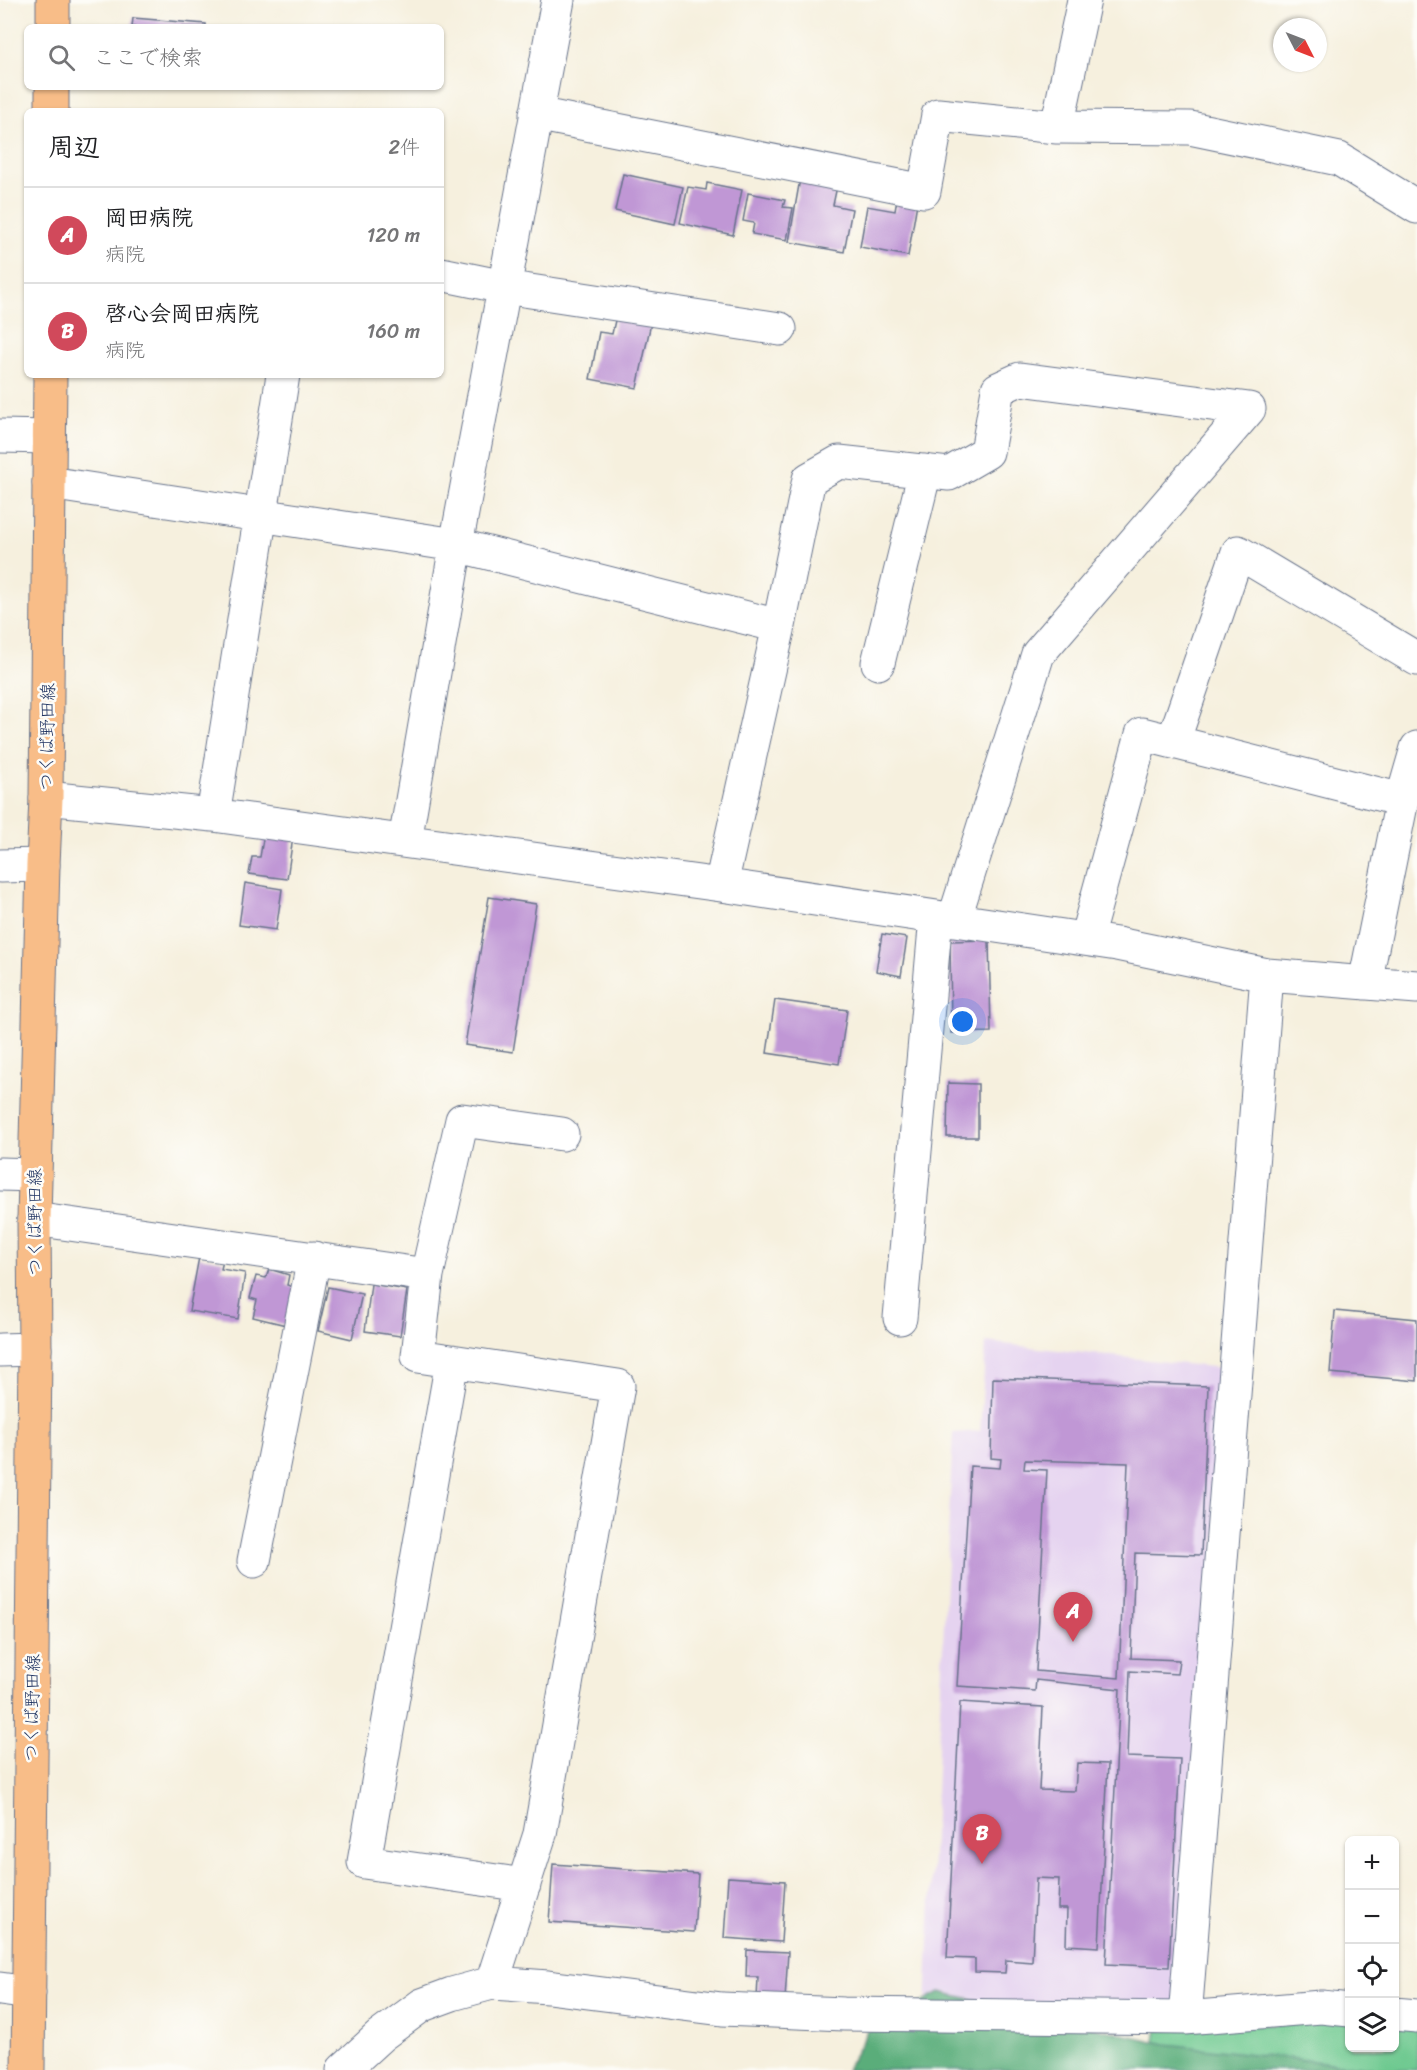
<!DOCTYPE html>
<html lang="ja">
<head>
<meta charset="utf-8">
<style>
  body { margin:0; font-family:Sriracha,"Klee One",sans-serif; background:#f2f2f2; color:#202124 }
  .controls { position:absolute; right:18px; bottom:18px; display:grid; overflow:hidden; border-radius:9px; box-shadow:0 2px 4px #0004 }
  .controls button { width:54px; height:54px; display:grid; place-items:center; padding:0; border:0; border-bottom:2px solid #e0e0e0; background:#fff; color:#202124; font:30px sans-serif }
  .compass { position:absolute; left:1273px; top:18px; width:54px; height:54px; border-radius:50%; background:#fff; box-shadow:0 2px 4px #0004; rotate:132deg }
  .you { position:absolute; left:963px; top:1022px; width:21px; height:21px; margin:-15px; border:4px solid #fff; border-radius:50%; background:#1a73e8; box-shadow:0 0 0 9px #1a73e833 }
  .badge { display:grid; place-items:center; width:39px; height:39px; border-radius:50%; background:#d1495b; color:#fff; font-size:20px; font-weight:700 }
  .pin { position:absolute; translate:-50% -50px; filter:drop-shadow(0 2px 3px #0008) }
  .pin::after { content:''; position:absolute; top:32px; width:21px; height:18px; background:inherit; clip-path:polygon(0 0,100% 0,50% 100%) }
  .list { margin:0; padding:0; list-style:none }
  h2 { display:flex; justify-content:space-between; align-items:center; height:78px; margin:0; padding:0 24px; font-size:26px }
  h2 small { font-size:20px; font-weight:400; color:#757577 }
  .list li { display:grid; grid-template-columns:39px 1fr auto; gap:18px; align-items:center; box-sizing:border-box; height:96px; padding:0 24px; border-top:2px solid #e0e0e0 }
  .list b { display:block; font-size:22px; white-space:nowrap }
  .list p { margin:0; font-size:20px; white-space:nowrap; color:#757577 }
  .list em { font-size:20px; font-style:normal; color:#757577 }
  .icon { flex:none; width:33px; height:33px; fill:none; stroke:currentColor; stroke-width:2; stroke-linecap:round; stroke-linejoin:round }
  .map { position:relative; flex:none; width:1417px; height:2070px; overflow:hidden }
  .search { position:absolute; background:#fff; box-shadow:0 2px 4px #0004; left:24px; top:24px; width:420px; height:66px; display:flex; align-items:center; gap:15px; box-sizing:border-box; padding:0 21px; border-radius:9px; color:#757577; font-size:22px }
  .panel { position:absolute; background:#fff; box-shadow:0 2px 4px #0004; left:24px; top:108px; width:420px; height:270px; border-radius:9px }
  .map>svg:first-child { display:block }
  .built { fill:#e5d3f0 }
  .green { fill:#6ec990; stroke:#447c77; stroke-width:1.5 }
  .forest { fill:#5aad7a; stroke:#3a6e6c; stroke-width:1.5 }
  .building { fill:#c097d5; fill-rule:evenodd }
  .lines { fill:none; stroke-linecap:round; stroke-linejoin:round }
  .minor-casing { stroke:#68738b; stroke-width:35 }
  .major-casing { stroke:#68738b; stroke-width:35 }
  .minor { stroke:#fff; stroke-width:33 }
  .major { stroke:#f8bd88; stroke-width:33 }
  .labels { text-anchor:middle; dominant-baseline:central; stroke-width:5; stroke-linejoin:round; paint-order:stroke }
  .street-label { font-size:18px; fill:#1b2f5e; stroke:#fdfcf7 }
</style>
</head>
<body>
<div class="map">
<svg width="1417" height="2070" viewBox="0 0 1417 2070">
  <rect width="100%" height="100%" fill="#fdfcf7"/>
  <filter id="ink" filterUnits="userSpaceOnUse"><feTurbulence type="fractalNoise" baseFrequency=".0167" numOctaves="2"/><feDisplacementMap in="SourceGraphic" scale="12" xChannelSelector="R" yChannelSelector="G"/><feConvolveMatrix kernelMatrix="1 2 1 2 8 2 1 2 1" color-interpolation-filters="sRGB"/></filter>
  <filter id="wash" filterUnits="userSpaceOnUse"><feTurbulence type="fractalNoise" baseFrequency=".008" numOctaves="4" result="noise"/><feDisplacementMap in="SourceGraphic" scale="24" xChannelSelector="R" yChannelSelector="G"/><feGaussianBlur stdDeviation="1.35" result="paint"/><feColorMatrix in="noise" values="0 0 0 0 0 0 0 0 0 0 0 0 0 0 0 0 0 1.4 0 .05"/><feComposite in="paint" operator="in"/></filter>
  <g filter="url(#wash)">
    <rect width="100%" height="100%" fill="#f6f0de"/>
    <path class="built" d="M986 1342 1230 1369 1177 2006 926 2005 953 1433 980 1431Z"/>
    <path class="green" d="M1349 2021 1350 2048H1394L1395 2025 1417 2028V2070H1149L1157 2030Z"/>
    <path class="forest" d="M940 1992 1166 2044 1390 2070H846L868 2031Z"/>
    <g id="blocks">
      <path class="building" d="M133 18 206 24V27H132Z
        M623 174 683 187 675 224 615 211Z
        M800 179 837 186 833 205 852 209 844 252 789 242Z
        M707 183 742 190 733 235 680 223 688 187 706 190Z
        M748 193 785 200 783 207 793 208 787 240 752 234 754 223 743 221Z
        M898 193 918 197 908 256 860 247 867 206 895 211Z
        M616 316 651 323 637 388 590 379 599 332 612 334Z
        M264 833 293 837 287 879 249 874 252 857H260Z
        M245 883 282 889 276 930 239 925Z
        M489 897 536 904 513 1052 465 1045Z
        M882 934 907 938 901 976 876 971Z
        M989 940 991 1032 951 1033 950 941Z
        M775 1000 847 1010 839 1064 767 1053Z
        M948 1083 978 1084V1137H947Z
        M199 1257 223 1261 221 1269 245 1273 238 1319 189 1311Z
        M269 1269 289 1275 287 1285 296 1288 286 1325 253 1317 257 1300 250 1298 256 1276 266 1278Z
        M371 1284 407 1290 400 1336 365 1331Z
        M328 1287 362 1294 352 1339 318 1331Z
        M1335 1311 1417 1319V1381L1330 1373Z
        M993 1378 1208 1386 1201 1555 1135 1553 1131 1658 1179 1660 1177 1674 1130 1671 1127 1757 1180 1759 1169 1967 1106 1964 1120 1689 1036 1680 1035 1691 957 1686 970 1466 1000 1468 1001 1459 991 1458ZM1025 1460 1128 1463 1119 1678 1036 1671 1047 1470 1024 1469Z
        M960 1702 1043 1707 1039 1790 1075 1791 1077 1763 1108 1764 1099 1947 1066 1945 1067 1909H1058L1059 1879 1036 1878 1032 1962 1006 1960 1005 1973 975 1972V1959L947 1958Z
        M553 1864 698 1874 694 1932 549 1922Z
        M728 1877 785 1881 781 1942 724 1938Z
        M747 1950 788 1952 785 2000 757 1999 758 1977H746Z"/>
    </g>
  </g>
  <g filter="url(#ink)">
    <use href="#blocks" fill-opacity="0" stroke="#68738b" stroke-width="1.5"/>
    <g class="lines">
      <g class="minor-casing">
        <path id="minor" d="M536 114 924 191 938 115 1057 127 1084 0
          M1057 127 1190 128 1339 159 1417 207
          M441 274 504 287 780 329
          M0 436 49 437
          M49 483 456 545 779 626 721 885
          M779 626 809 479 839 462 949 474 987 452 998 389 1020 379 1249 409 1038 654 954 920
          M878 663 925 471
          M1173 742 1238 552 1417 659
          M46 798 213 815 721 885 1117 944 1267 975 1417 987
          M213 815 283 375
          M405 841 456 545 558 0
          M0 866 43 865
          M1086 939 1142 734 1402 800 1417 748
          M1365 983 1402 800
          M0 1174 35 1175
          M34 1219 427 1275 418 1356 618 1386 540 1834 492 1983
          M427 1275 462 1120 562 1134
          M900 1318 936 917
          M0 1350 35 1349
          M452 1361 364 1862 524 1885
          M254 1561 314 1258
          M0 1989 29 1993
          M1394 2014 1417 2016
          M1185 2018 1267 975
          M343 2070 380 2036 422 2005 452 1994 492 1983 548 1987 722 2009 844 2014 1185 2018 1321 2007 1350 2010"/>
      </g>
      <g class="major-casing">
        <path id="major" d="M53 27V0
          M52 111V87
          M28 2070 35 1349 34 1219 43 865 46 798 50 375"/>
      </g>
      <use href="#minor" class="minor"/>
      <use href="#major" class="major"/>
    </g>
  </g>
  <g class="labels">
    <g class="street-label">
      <text transform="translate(47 737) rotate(-89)">つくば野田線</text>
      <text transform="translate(35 1222) rotate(-90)">つくば野田線</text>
      <text transform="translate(32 1708) rotate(-89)">つくば野田線</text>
    </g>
  </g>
</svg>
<div class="controls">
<button>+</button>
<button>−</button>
<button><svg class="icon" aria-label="locate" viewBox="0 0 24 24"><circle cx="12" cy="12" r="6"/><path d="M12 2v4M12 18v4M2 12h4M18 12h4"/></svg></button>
<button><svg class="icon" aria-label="layers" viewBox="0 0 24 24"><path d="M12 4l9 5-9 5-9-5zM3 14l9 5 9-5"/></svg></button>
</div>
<svg class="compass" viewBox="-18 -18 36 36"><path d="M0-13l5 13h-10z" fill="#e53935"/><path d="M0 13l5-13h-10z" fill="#757577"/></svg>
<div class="you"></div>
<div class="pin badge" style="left:1073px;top:1642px">A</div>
<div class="pin badge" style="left:982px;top:1864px">B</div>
<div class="search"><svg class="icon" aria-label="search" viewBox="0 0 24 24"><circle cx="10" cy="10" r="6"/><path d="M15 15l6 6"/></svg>ここで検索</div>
<section class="panel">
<h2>周辺<small>2件</small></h2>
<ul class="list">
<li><span class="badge">A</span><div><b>岡田病院</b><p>病院</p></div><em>120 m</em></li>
<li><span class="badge">B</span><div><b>啓心会岡田病院</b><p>病院</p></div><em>160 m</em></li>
</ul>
</section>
</div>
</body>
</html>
